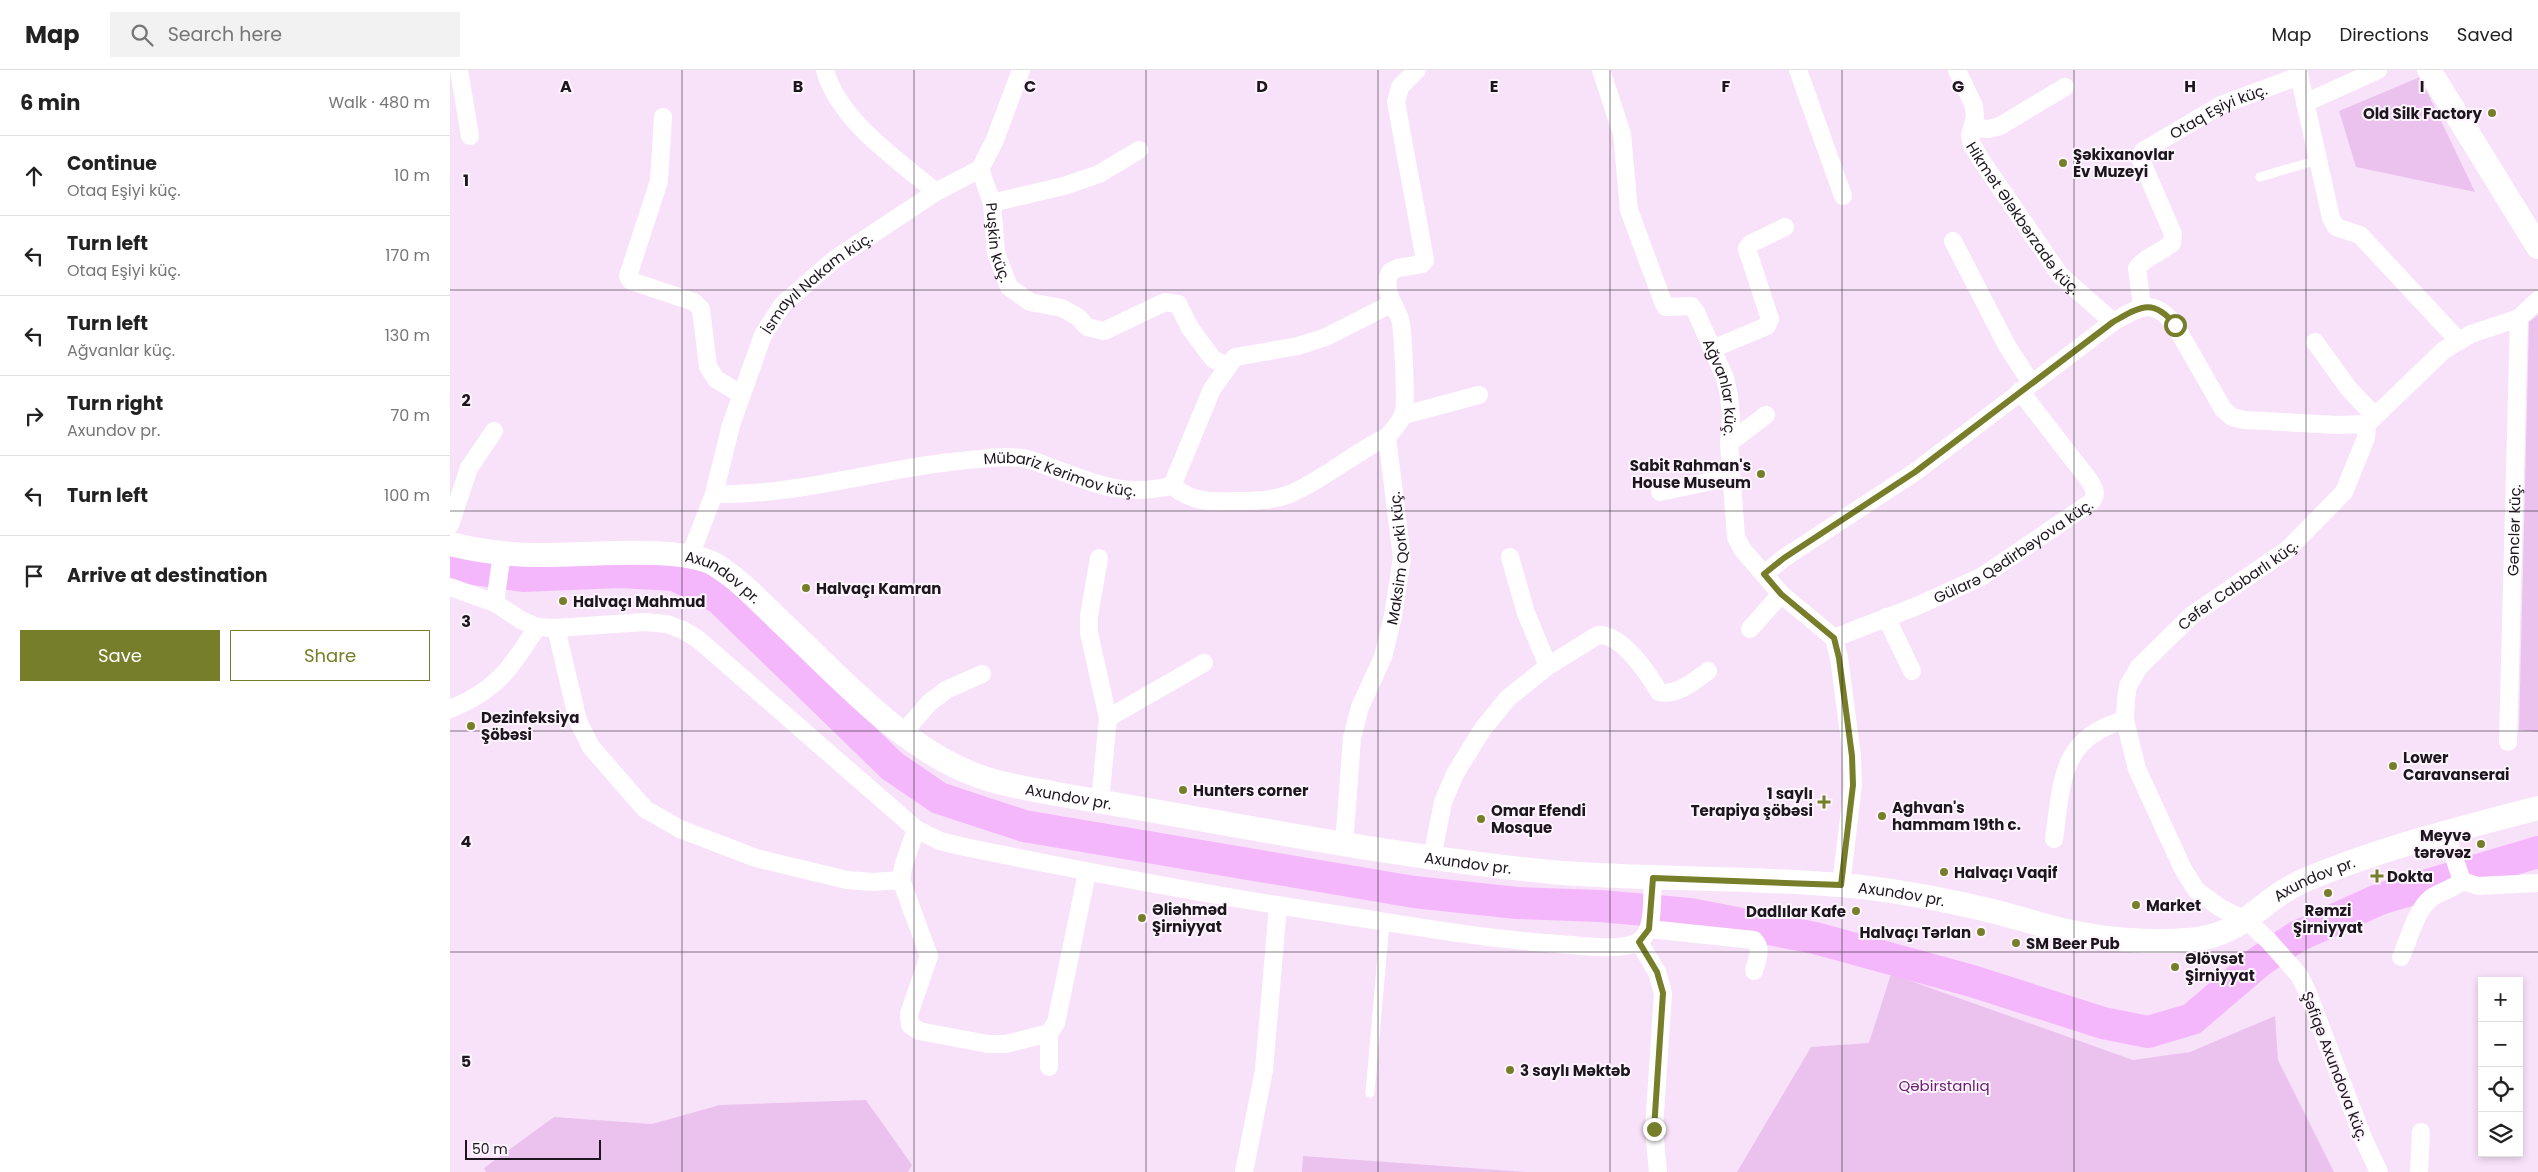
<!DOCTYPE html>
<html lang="en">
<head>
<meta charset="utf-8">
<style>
  body { margin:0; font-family:Poppins,sans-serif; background:#f2f2f2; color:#222 }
  .controls { position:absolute; right:15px; bottom:15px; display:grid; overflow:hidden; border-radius:0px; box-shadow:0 2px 8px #0003 }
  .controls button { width:45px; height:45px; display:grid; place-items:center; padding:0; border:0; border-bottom:1px solid #e0e0e0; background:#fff; color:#222; font:25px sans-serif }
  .scale { position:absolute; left:15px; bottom:12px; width:136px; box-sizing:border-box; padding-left:5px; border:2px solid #1d161e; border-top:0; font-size:14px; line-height:18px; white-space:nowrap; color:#1d161e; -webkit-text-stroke:4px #fdf4fe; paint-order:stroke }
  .stop { position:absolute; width:15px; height:15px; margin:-11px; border:4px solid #777e29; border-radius:50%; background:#fff }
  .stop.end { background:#777e29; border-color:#fff; box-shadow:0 1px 5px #0008 }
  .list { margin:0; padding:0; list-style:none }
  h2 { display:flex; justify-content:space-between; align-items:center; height:65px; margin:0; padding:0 20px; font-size:21px }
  h2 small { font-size:16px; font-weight:400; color:#767676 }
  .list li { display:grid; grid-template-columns:32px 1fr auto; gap:15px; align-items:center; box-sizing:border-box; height:80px; padding:0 20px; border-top:1px solid #e0e0e0 }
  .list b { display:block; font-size:19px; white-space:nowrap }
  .list p { margin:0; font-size:16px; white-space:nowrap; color:#767676 }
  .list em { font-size:16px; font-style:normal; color:#767676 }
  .actions { display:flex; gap:10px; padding:15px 20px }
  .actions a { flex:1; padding:11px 0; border:1px solid #777e29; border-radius:0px; text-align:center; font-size:18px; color:#777e29 }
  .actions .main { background:#777e29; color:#fff }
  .icon { flex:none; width:28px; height:28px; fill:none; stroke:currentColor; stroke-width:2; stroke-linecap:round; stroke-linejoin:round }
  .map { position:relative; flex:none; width:2088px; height:1102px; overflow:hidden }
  header { display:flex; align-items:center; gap:30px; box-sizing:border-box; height:70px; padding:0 25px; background:#fff; border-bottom:1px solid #e0e0e0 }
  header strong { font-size:24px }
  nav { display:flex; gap:28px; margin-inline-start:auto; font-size:18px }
  .search { width:350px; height:45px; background:#f2f2f2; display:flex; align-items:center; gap:12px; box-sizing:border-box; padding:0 18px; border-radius:0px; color:#767676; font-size:19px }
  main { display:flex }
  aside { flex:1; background:#fff }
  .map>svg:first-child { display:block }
  .green { fill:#ebc2ee }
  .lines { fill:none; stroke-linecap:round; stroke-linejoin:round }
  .river { stroke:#f5b7fb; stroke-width:32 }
  .lane { stroke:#fff; stroke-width:9 }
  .street { stroke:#fff; stroke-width:18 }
  .secondary { stroke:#fff; stroke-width:24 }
  .route { stroke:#777e29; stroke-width:6 }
  .grid { fill:none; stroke:#1d161e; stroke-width:1; stroke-opacity:0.55 }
  .poi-dot { fill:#777e29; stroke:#fdf4fe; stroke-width:2 }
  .labels { text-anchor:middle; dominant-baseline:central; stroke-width:4; stroke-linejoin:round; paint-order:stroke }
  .street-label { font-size:15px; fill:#1d161e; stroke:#fdf4fe }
  .poi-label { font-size:15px; font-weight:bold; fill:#1d161e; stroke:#fdf4fe; text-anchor:start }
  .park-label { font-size:15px; fill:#692070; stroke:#fdf4fe }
  .grid-label { font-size:16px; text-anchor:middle; font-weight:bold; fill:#1d161e; stroke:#fdf4fe; stroke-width:4; stroke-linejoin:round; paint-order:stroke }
</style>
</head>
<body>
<header>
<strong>Map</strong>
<div class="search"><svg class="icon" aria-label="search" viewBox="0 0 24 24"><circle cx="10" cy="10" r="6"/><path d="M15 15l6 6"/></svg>Search here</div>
<nav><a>Map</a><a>Directions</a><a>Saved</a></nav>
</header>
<main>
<aside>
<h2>6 min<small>Walk · 480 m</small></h2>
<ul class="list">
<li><svg class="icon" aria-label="ahead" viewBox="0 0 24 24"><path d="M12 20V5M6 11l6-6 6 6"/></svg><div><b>Continue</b><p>Otaq Eşiyi küç.</p></div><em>10 m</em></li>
<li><svg class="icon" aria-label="left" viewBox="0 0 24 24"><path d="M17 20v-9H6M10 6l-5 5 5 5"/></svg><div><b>Turn left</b><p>Otaq Eşiyi küç.</p></div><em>170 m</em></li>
<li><svg class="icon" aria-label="left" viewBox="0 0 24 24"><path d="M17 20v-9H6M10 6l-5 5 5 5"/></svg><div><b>Turn left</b><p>Ağvanlar küç.</p></div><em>130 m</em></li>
<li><svg class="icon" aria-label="right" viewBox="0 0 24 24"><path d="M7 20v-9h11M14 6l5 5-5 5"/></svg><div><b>Turn right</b><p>Axundov pr.</p></div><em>70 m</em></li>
<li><svg class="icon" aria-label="left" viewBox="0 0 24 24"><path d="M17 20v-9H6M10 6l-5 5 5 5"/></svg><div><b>Turn left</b></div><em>100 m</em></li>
<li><svg class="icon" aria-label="arrive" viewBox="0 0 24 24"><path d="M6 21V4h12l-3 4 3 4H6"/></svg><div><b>Arrive at destination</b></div></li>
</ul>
<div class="actions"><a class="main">Save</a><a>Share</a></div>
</aside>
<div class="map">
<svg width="2088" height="1102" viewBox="0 0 2088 1102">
  <rect width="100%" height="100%" fill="#f8e2fa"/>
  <path class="green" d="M1970 7 2025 122 1906 97 1889 41Z
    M2088 245V662L2069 660 2079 252Z
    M1441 904 1683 990 1740 982 1825 946 1828 990 1884 1102H1287L1361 977 1419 973Z
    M416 1030 462 1095 458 1102H36L34 1098 104 1047 202 1054 270 1035Z
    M853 1086 1076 1102H852Z"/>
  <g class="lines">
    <path class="river" d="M0 494 17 498 73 506 169 502 225 505 269 528 442 696 489 728 574 756 964 822 1067 833 1150 836 1240 844 1365 868 1522 911 1653 953 1698 962 1742 949 1810 891 1848 866 1930 829 2088 782"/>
    <path class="lane" d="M1810 107 1868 90
      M920 1023 935 852"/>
    <g class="street">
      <path d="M9 0 20 66"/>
      <path d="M375 0C388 50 448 90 486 122"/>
      <path id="s1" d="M1151 0 1172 64 1179 140 1213 232 1216 237 1241 236 1246 242 1275 308 1279 326 1281 347 1279 373 1286 467 1292 479 1331 524 1384 568 1389 588 1402 686 1403 715 1391 815"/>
      <path d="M1348 0 1393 126"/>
      <path id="s2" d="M1507 0 1524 36 1525 47 1520 66 1522 75 1533 93 1610 205 1663 252"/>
      <path d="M1848 0 1881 148 1886 157 1910 165 2008 270"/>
      <path d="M1855 33 1928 0"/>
      <path d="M213 47 209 111 178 206 181 211 244 232 251 239 258 297 266 309 292 325"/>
      <path d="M1522 58 1539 59 1550 56 1615 17"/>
      <path id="s3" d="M530 99 542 133 546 183 559 217 580 232 612 238 628 247 637 257 654 261 715 232 728 234 740 258 763 289 777 296"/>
      <path d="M542 133 614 116 649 104 689 80"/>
      <path d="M1503 171 1556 274 1581 313"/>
      <path id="s4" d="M1692 236 1687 198C1696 186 1711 183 1722 173L1723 164 1691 90 1693 81 1771 35 1849 6"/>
      <path d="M1865 272 1899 319 1925 346"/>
      <path d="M1262 279 1317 256 1320 249 1297 179 1300 174 1335 157"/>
      <path d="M954 345 1029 325"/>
      <path d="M1279 373 1316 345"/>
      <path d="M722 416 762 319 785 287 848 276 876 267 941 234"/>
      <path d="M1210 422 1281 407"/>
      <path id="s5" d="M264 424C343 426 422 401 500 392 524 390 548 385 572 388 584 390 596 396 608 400 649 416 677 426 722 416 744 432 756 432 783 431 802 431 822 431 840 424 875 409 903 383 937 367"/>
      <path d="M0 455 19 398 44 361"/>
      <path id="s6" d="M240 486 264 424 281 355 313 265 333 234 385 189 486 122 530 99 544 72 571 0"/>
      <path d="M1060 487 1076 543 1098 596"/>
      <path d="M649 488 639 546V563L658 648 650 732"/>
      <path d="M1314 504 1334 488 1465 402 1663 252C1690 237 1703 227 1725 255L1773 339 1782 347 1794 350 1888 355 1917 354"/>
      <path d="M0 517 45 533 71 550 87 557 106 558 194 552 217 554 233 560 249 570 466 759 490 771 510 776C636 802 763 826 891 845 963 856 1036 869 1109 874 1129 875 1170 882 1188 872 1206 862 1201 826 1203 808"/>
      <path d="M45 533 52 483"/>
      <path d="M1436 547 1462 601"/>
      <path d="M106 558 128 651 141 677 195 739 230 759 306 788 397 810 423 812 451 810"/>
      <path d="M1300 559 1331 524"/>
      <path id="s7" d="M1384 568 1467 536 1531 507 1640 433C1648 424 1645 420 1639 410L1570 321"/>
      <path d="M0 639C46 621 62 597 87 557"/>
      <path d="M658 648 754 593"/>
      <path d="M453 663 479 633 496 620 532 604"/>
      <path id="s8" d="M2058 672 2069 248"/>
      <path d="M466 759 453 797 451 810 479 886 459 944 460 955 469 961 538 974H556L599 963 606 953 637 803"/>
      <path d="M1996 763 2012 811"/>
      <path d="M1604 769C1612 712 1610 667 1675 650"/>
      <path id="s9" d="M894 775 902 668 910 637 933 587 943 546 952 488 937 367C942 361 950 353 953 345 957 337 953 259 950 249 944 233 932 220 940 202L948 198 972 194 975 190 946 32 950 17 967 0"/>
      <path d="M982 788 993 732 1005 704 1032 660 1058 628 1098 596 1148 565C1171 563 1198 603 1209 622 1227 626 1244 611 1258 601"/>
      <path d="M2012 811 2028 816 2088 813"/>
      <path d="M1199 859 1304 870C1313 879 1307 889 1304 901"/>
      <path d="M1189 872 1207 902 1213 923 1204 1059 1208 1102"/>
      <path d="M1951 887C1959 869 1966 840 1981 828 1991 821 2003 819 2012 811"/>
      <path d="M599 997V963"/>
      <path d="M794 1102 814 1000 828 836"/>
      <path id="s10" d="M1929 1102 1913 1068 1857 921 1849 905 1818 870 1797 851 1769 837 1746 820 1733 799 1687 699 1675 650 1676 629 1678 616 1689 597 1742 545 1837 480 1894 422 1916 368 1917 354 1994 280 2021 264 2069 248 2088 230"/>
      <path d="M1969 1102 1971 1062"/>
    </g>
    <g class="secondary">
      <path d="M1979 0 2088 177"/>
      <path id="s11" d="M0 474C28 481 59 485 88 485 131 486 229 475 264 494 289 509 310 532 331 552 390 607 453 680 531 707 556 716 582 719 607 724 647 731 687 738 727 745 851 767 975 790 1101 802 1196 810 1293 807 1389 815 1440 819 1492 829 1542 841 1567 847 1592 856 1617 861 1655 870 1700 873 1739 870 1796 865 1807 831 1855 810 1929 779 2010 758 2088 738"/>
    </g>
  </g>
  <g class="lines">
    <path class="route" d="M1204 1059 1213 923 1207 902 1189 872 1199 859 1203 808 1391 815 1403 715 1402 686 1389 588 1384 568 1331 524 1314 504 1334 488 1465 402 1663 252C1690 237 1703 227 1725 255"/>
  </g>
  <path class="grid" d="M232 0V1102M464 0V1102M696 0V1102M928 0V1102M1160 0V1102M1392 0V1102M1624 0V1102M1856 0V1102M0 220H2088M0 441H2088M0 661H2088M0 882H2088"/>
  <g class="poi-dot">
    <circle cx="2042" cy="43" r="5"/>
    <circle cx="1613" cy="93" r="5"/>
    <circle cx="1311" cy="404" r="5"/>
    <circle cx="356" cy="518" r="5"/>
    <circle cx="113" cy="531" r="5"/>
    <circle cx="21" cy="656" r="5"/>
    <circle cx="1943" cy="696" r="5"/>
    <circle cx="733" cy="720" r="5"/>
    <path d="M1371.5 724.5h5v5h5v5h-5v5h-5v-5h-5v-5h5z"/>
    <circle cx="1432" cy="746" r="5"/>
    <circle cx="1031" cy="749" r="5"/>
    <circle cx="2031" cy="774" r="5"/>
    <circle cx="1494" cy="802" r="5"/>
    <path d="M1924.5 798.5h5v5h5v5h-5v5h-5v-5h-5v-5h5z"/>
    <circle cx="1878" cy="823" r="5"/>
    <circle cx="1686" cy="835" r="5"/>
    <circle cx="1406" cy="841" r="5"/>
    <circle cx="692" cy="848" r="5"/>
    <circle cx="1531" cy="862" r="5"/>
    <circle cx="1566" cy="873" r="5"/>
    <circle cx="1725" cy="897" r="5"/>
    <circle cx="1060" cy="1000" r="5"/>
  </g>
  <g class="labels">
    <g class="street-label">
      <text stroke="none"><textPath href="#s4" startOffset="266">Otaq Eşiyi küç.</textPath></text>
      <text stroke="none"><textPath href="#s2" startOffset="169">Hikmət Ələkbərzadə küç.</textPath></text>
      <text stroke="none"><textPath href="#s3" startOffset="76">Puşkin küç.</textPath></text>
      <text stroke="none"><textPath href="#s6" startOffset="309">İsmayıl Nakam küç.</textPath></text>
      <text stroke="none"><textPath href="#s1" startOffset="361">Ağvanlar küç.</textPath></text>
      <text stroke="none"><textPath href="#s5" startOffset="351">Mübariz Kərimov küç.</textPath></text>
      <text stroke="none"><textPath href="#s8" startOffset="212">Gənclər küç.</textPath></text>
      <text stroke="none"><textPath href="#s7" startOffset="200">Gülarə Qədirbəyova küç.</textPath></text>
      <text stroke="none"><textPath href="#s9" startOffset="295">Maksim Qorki küç.</textPath></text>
      <text stroke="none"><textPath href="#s11" startOffset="280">Axundov pr.</textPath></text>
      <text stroke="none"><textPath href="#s10" startOffset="718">Cəfər Cabbarlı küç.</textPath></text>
      <text stroke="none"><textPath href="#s11" startOffset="700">Axundov pr.</textPath></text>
      <text stroke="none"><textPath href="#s11" startOffset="1105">Axundov pr.</textPath></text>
      <text stroke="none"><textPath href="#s11" startOffset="1974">Axundov pr.</textPath></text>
      <text stroke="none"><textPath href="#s11" startOffset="1540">Axundov pr.</textPath></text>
      <text transform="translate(1885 996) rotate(69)">Şəfiqə Axundova küç.</text>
    </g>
    <g class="poi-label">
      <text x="2032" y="43" text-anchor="end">Old Silk Factory</text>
      <text x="1623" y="84">Şəkixanovlar<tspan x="1623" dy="17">Ev Muzeyi</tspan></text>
      <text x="1301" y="395" text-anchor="end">Sabit Rahman's<tspan x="1301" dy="17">House Museum</tspan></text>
      <text x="366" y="518">Halvaçı Kamran</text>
      <text x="123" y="531">Halvaçı Mahmud</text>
      <text x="31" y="647">Dezinfeksiya<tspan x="31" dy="17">Şöbəsi</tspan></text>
      <text x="1953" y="687">Lower<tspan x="1953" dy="17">Caravanserai</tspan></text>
      <text x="743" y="720">Hunters corner</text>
      <text x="1363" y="723" text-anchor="end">1 saylı<tspan x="1363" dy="17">Terapiya şöbəsi</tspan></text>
      <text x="1442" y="737">Aghvan's<tspan x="1442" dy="17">hammam 19th c.</tspan></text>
      <text x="1041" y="740">Omar Efendi<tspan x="1041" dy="17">Mosque</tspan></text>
      <text x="2021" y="765" text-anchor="end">Meyvə<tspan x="2021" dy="17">tərəvəz</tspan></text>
      <text x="1504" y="802">Halvaçı Vaqif</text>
      <text x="1937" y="806">Dokta</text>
      <text x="1696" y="835">Market</text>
      <text x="702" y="839">Əliəhməd<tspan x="702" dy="17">Şirniyyat</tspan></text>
      <text x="1878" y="840" text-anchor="middle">Rəmzi<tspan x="1878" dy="17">Şirniyyat</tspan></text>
      <text x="1396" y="841" text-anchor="end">Dadlılar Kafe</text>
      <text x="1521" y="862" text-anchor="end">Halvaçı Tərlan</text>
      <text x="1576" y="873">SM Beer Pub</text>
      <text x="1735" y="888">Əlövsət<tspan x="1735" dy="17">Şirniyyat</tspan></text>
      <text x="1070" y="1000">3 saylı Məktəb</text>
    </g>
    <g class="park-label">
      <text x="1494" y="1015">Qəbirstanlıq</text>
    </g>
  </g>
  <g class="grid-label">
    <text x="116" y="22">A</text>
    <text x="348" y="22">B</text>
    <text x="580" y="22">C</text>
    <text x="812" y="22">D</text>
    <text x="1044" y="22">E</text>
    <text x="1276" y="22">F</text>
    <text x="1508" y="22">G</text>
    <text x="1740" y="22">H</text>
    <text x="1972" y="22">I</text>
    <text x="16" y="116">1</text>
    <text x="16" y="336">2</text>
    <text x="16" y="557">3</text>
    <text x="16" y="777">4</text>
    <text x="16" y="997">5</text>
  </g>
</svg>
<div class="controls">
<button>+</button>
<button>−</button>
<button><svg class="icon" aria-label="locate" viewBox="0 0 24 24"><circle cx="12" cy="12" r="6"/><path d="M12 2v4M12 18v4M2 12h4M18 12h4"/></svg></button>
<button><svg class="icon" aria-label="layers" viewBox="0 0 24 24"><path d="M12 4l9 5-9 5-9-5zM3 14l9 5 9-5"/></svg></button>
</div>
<div class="scale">50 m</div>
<div class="stop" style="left:1725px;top:255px"></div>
<div class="stop end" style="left:1204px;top:1059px"></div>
</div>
</main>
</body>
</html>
